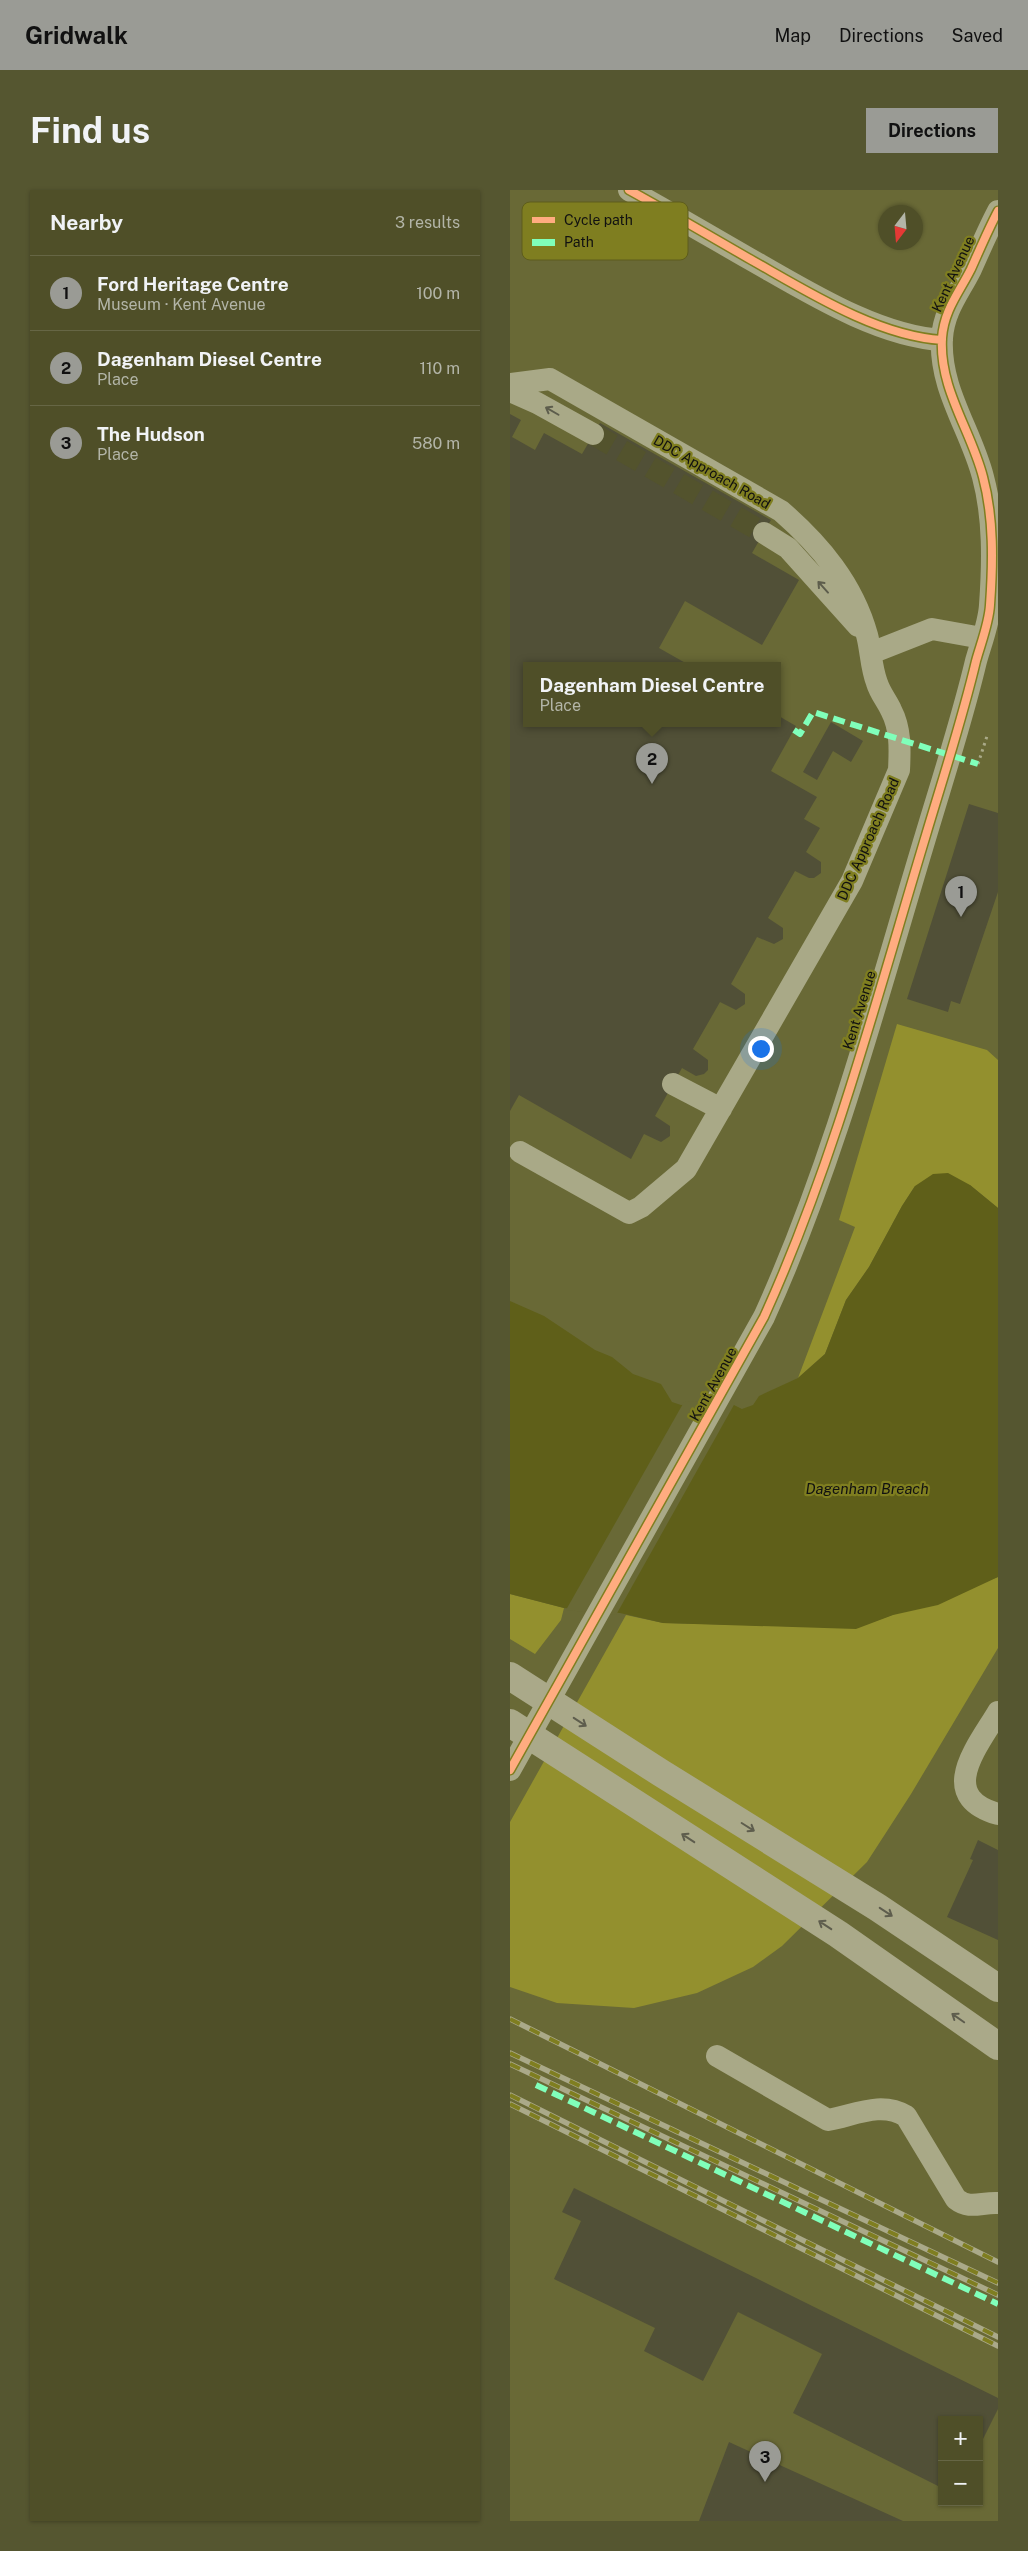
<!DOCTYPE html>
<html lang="en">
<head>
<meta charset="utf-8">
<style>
  body { margin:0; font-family:"Public Sans",sans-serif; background:#555630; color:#f1f3f6 }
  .controls { position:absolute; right:15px; bottom:15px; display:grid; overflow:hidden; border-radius:0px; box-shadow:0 1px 4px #0004 }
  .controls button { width:45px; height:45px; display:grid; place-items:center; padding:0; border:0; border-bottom:1px solid #666645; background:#4f4f28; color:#f1f3f6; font:25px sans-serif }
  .compass { position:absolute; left:368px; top:15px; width:45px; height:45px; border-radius:50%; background:#4f4f28; box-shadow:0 1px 4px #0004; rotate:196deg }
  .you { position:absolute; left:250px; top:858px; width:18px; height:18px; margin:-12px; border:4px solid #fff; border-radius:50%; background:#1a73e8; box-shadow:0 0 0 8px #1a73e833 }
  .badge { display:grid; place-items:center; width:32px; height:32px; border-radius:50%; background:#9a9b95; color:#111; font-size:16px; font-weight:700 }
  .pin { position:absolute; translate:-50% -41px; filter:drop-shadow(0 1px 2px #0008) }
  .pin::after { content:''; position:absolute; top:26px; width:18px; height:15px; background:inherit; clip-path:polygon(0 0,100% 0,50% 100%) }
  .popup { position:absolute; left:13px; top:472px; width:258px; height:65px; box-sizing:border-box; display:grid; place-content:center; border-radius:0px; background:#4f4f28; filter:drop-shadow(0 1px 4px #0005); font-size:16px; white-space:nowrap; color:#b3b5a8 }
  .popup b { font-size:19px; color:#f1f3f6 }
  .popup::after { content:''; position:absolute; left:50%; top:100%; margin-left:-10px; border:10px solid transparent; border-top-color:#4f4f28 }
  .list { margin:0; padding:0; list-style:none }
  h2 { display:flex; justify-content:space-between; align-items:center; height:65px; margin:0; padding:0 20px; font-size:21px }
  h2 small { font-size:16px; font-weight:400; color:#b3b5a8 }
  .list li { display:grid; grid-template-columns:32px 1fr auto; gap:15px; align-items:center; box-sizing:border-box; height:75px; padding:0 20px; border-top:1px solid #666645 }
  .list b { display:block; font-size:19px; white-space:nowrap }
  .list p { margin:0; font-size:16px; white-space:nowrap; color:#b3b5a8 }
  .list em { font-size:16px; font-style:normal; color:#b3b5a8 }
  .map { position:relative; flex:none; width:488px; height:2331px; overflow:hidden; border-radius:0px }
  header { display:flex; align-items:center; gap:30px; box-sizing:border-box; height:70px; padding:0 25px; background:#9a9b95; color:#111 }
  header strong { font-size:24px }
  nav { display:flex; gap:28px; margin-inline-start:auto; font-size:18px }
  .intro { display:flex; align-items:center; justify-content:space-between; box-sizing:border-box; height:120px; padding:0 30px }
  h1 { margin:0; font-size:35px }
  .button { padding:12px 22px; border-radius:0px; background:#9a9b95; color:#111; font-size:18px; font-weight:700 }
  main { display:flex; gap:30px; padding:0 30px }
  aside { flex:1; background:#4f4f28; border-radius:0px; box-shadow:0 1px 4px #0004 }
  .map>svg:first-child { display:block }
  .green { fill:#93902e }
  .water { fill:#5f5f19 }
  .pier { fill:#696936 }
  .building { fill:#515037 }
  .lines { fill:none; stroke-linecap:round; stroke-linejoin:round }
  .minor-tunnel { stroke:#53532d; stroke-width:22; stroke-dasharray:22 11; stroke-linecap:butt }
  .path { stroke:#a9a987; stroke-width:3; stroke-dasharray:2.5 4; stroke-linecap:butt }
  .minor { stroke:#a9a987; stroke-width:22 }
  .rail-casing { stroke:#aaa989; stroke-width:5.5 }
  .rail { stroke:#7f7e20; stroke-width:4; stroke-dasharray:11; stroke-linecap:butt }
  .highway-bridge { stroke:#aaa989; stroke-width:28 }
  .quiet { stroke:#80ffba; stroke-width:6; stroke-dasharray:12 6; stroke-linecap:butt }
  .cycleway-casing { stroke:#7f7e20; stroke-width:11 }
  .cycleway { stroke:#ffac80; stroke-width:8 }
  .oneway { stroke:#5d5d4c }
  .oneway2 { stroke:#5e5d4d }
  .labels { text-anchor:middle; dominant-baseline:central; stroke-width:4.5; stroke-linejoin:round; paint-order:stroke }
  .street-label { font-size:14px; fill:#111; stroke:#7f7e20 }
  .water-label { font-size:15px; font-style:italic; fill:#111; stroke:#7f7e20 }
  .key { fill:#7f7e20; stroke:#5e5d1c; stroke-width:1 }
  .key-label { font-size:14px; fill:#111 }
</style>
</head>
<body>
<header>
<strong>Gridwalk</strong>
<nav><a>Map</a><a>Directions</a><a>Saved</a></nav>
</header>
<div class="intro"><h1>Find us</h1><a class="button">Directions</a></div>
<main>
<aside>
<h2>Nearby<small>3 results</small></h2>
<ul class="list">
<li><span class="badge">1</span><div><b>Ford Heritage Centre</b><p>Museum · Kent Avenue</p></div><em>100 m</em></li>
<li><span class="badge">2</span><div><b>Dagenham Diesel Centre</b><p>Place</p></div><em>110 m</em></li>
<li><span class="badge">3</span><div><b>The Hudson</b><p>Place</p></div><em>580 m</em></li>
</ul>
</aside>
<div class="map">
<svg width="488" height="2331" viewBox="0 0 488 2331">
  <rect width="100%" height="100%" fill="#696936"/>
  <path class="green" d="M387 834 477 860 488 870V1018L460 995 405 996 392 1016 359 1077 336 1110 315 1164 288 1188 345 1037 329 1030Z
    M488 1387V1458L401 1604 357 1672 272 1756 243 1777 187 1803 124 1818 47 1813 0 1797V1632L116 1425 153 1433 346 1438Z
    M0 1404 54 1418 51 1430 25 1464 0 1449Z"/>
  <path class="water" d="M438 983 460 995 488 1018V1387L428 1415 383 1425 346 1439 153 1433 110 1423 54 1418 0 1404V1111L34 1126 85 1160 102 1167 123 1184 151 1194 162 1212 171 1215 220 1213 232 1219 243 1215 249 1206 288 1188 315 1164 336 1110 359 1077 392 1016 405 996 423 984Z"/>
  <path class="pier" d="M220 1211 225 1213 106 1425 56 1420 174 1212Z"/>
  <path class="building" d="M0 224 11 230 2 247 25 260 34 243 72 264 90 233 261 330 242 363 289 390 252 455 175 411 149 458 179 475H17V533H267V525L286 536 261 581 307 607 294 629 310 638 296 662 311 672V683L304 688H299L285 681 258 728 273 738V749L264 754 247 747 221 794 235 804V814L226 820 210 812 183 859 198 870V880L194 884 186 886 172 878 145 926 160 936V946L151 952 134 944 121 969 9 905 0 921Z
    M321 532 353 551 341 572 323 561 307 590 293 582Z
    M459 614 488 623V702L450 814 441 811 438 822 397 809Z
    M468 1650 488 1660V1750L437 1727 463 1670 460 1669Z
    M64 1998 488 2208V2219L469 2257V2230H432V2298L283 2223 312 2164 228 2122 193 2191 134 2161 145 2138 44 2089 71 2031 52 2022Z
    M219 2252 393 2331H189Z"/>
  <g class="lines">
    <path class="minor-tunnel" d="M83 244 254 343"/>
    <path class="path" d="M468 574 478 543"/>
    <path class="minor" d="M119 0C159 22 198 45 238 68 295 100 366 146 432 150
      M0 194 40 189 271 321C310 355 343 394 357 445 361 460 361 478 367 493 370 503 377 511 381 520 391 539 390 560 389 580L342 691 176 979 131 1017 119 1023 10 962
      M0 201 27 213 83 244
      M254 343 278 358 348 436
      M361 463 422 439 472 448
      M163 894 211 919
      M488 1522C468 1556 425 1606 488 1624
      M0 1580 254 1127C324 973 367 807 416 645 433 588 452 530 466 471 471 453 479 433 480 415 483 373 484 328 473 287 461 240 429 199 432 148 434 120 449 103 461 79 470 59 478 40 488 21
      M207 1866 318 1930C345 1925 371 1911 396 1926L446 2009C460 2020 471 2012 488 2013"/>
    <g class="rail-casing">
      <path id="rail" d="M0 1829 488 2072
        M0 1863 488 2093
        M0 1874 488 2105
        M0 1905 488 2147
        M0 1914 488 2156"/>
    </g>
    <use href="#rail" class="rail"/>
    <path class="highway-bridge" d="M0 1486 151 1583 367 1717 488 1798
      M0 1533 328 1744 488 1856"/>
    <path class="quiet" d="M284 540 290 544 303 522 468 574
      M26 1895 488 2114"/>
    <g class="cycleway-casing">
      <path id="cycleway" d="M119 0C159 22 198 45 238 68 295 100 366 146 432 150
        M0 1580 254 1127C324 973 367 807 416 645 433 588 452 530 466 471 471 453 479 433 480 415 483 373 484 328 473 287 461 240 429 199 432 148 434 120 449 103 461 79 470 59 478 40 488 21"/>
    </g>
    <use href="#cycleway" class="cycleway"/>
  </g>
  <defs><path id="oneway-shaft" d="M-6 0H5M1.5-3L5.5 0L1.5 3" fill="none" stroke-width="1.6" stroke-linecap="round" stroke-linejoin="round" transform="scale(1.25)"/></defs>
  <g class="oneway">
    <use href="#oneway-shaft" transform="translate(42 221) rotate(-150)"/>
    <use href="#oneway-shaft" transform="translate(313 397) rotate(-132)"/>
  </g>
  <g class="oneway2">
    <use href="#oneway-shaft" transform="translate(70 1532) rotate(33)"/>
    <use href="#oneway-shaft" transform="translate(238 1637) rotate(32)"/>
    <use href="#oneway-shaft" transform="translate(178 1648) rotate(-147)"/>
    <use href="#oneway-shaft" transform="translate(376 1722) rotate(33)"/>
    <use href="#oneway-shaft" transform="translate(315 1735) rotate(-147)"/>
    <use href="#oneway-shaft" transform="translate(448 1828) rotate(-145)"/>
  </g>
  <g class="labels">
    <g class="street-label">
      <text transform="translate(443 84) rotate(-65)">Kent Avenue</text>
      <text transform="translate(202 282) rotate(30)">DDC Approach Road</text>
      <text transform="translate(358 649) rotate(-66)">DDC Approach Road</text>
      <text transform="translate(349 820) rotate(-73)">Kent Avenue</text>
      <text transform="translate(203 1194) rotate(-61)">Kent Avenue</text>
    </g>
    <g class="water-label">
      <text x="357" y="1298">Dagenham Breach</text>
    </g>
  </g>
  <rect x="12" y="12" width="166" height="58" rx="8" class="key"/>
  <rect x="22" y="27" width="23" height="6" fill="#ffac80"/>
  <rect x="22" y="49" width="23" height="7" fill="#80ffba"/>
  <g class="key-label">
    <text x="54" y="35">Cycle path</text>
    <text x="54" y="57">Path</text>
  </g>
</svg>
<div class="controls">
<button>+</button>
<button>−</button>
</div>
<svg class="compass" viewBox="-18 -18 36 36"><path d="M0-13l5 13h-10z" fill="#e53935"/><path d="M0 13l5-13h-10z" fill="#b3b5a8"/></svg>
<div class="you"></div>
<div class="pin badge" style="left:451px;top:727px">1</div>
<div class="pin badge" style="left:142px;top:594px">2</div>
<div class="popup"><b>Dagenham Diesel Centre</b>Place</div>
<div class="pin badge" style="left:255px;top:2292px">3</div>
</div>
</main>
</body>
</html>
